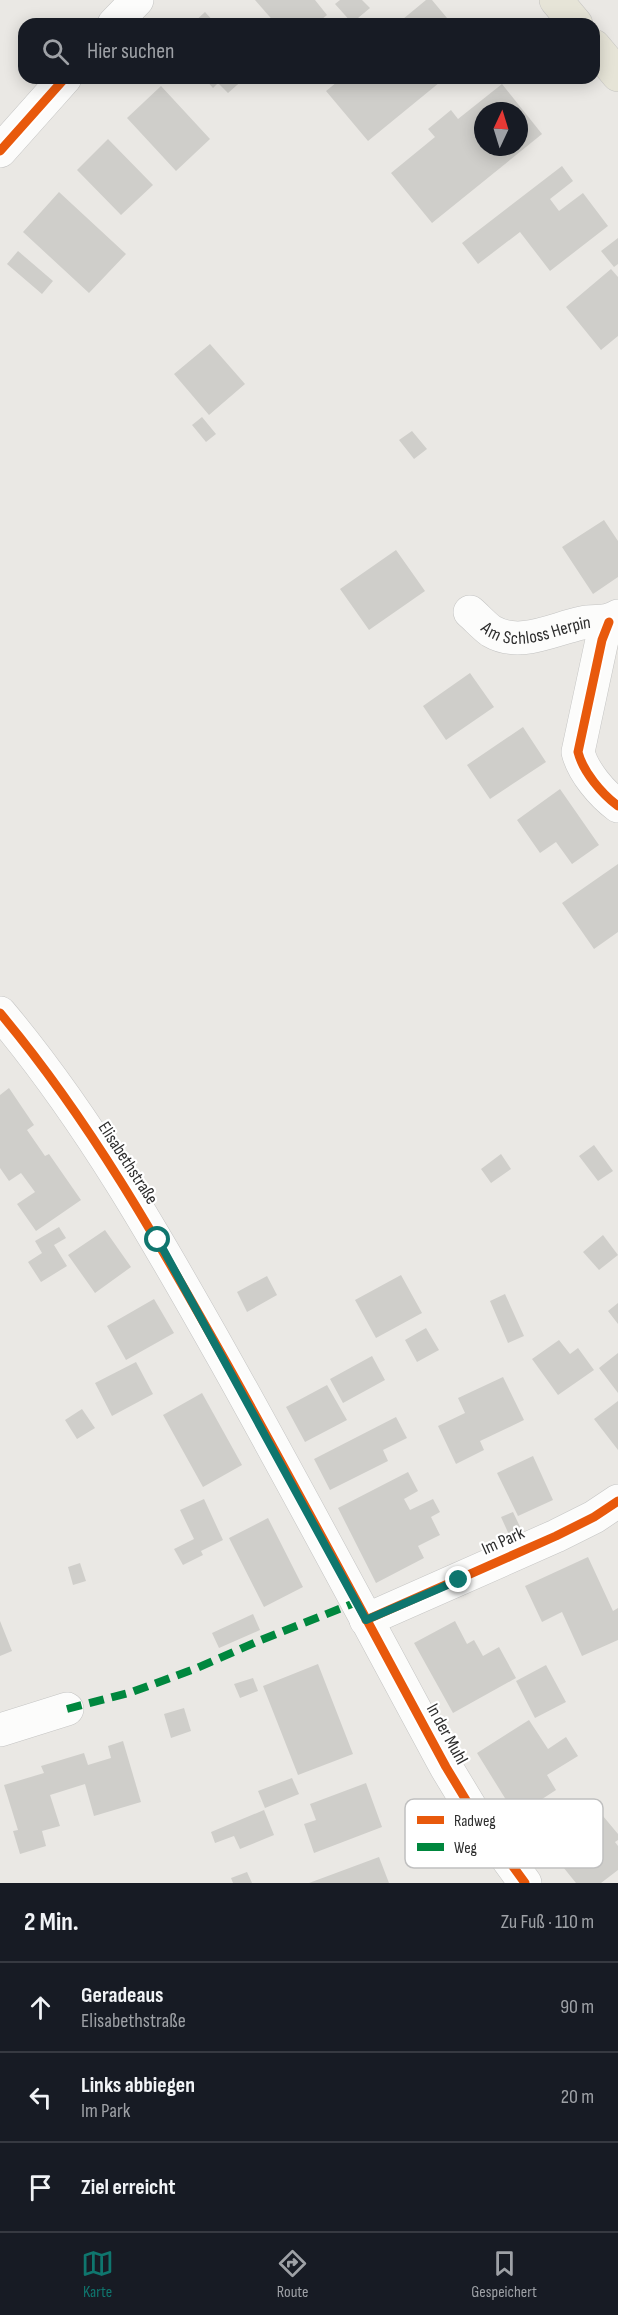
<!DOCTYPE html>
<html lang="de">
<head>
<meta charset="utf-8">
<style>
  body { margin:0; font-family:"Sofia Sans Condensed",sans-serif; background:#20242c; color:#f1f3f6 }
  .compass { position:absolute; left:474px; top:102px; width:54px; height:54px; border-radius:50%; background:#171b24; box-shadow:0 3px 15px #0003; rotate:4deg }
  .stop { position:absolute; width:18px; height:18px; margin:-14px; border:4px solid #0f766e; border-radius:50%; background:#fff }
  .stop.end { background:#0f766e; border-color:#fff; box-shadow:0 2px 6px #0008 }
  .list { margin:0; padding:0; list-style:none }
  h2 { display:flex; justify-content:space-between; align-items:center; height:78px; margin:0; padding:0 24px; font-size:26px }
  h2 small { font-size:20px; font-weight:400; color:#9ea1a6 }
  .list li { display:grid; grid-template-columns:39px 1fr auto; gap:18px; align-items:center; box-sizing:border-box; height:90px; padding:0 24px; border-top:2px solid #363941 }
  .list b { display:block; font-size:22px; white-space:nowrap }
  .list p { margin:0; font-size:20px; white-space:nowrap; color:#9ea1a6 }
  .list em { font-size:20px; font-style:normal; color:#9ea1a6 }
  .icon { flex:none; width:33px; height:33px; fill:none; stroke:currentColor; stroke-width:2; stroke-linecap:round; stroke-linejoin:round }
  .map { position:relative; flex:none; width:618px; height:1883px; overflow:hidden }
  .search { position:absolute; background:#171b24; box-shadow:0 3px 15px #0003; left:18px; right:18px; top:18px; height:66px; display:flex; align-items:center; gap:15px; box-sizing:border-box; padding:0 21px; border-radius:18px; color:#9ea1a6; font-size:22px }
  .sheet { height:348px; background:#171b24 }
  nav { display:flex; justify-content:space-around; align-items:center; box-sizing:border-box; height:84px; border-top:2px solid #363941; background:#171b24; font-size:16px; color:#9ea1a6 }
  nav a { display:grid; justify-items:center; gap:3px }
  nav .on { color:#0f766e }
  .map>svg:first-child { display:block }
  .building { fill:#cfceca; fill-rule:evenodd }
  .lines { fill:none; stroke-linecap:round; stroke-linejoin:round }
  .minor-casing { stroke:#c4c4c3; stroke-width:34 }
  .major-casing { stroke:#c6c5c3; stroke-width:34 }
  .minor { stroke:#fcfcfb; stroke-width:33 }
  .major { stroke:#e6e4d7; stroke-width:33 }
  .quiet { stroke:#00873e; stroke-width:8; stroke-dasharray:15 8; stroke-linecap:butt }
  .cycleway-casing { stroke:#fff; stroke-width:13 }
  .cycleway { stroke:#e8590c; stroke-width:9 }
  .route { stroke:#0f766e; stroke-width:8 }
  .labels { text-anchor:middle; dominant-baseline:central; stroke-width:4.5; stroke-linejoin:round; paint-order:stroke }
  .street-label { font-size:18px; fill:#2d2d2d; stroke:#fff }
  .key { fill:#fff; stroke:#c0c0c0; stroke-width:1.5 }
  .key-label { font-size:16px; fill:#2d2d2d }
</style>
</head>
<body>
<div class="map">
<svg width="618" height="1883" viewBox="0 0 618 1883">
  <rect width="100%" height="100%" fill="#eae8e4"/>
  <path class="building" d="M255 0H315L327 15 316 24H276Z
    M340 0H362L370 8 352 23 335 4Z
    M426 0H432L452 24H397Z
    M205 12 216 24H192Z
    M204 78H245L228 93 218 83 213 88Z
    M342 78H445L368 141 326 91Z
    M502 84 542 134 432 223 391 173 435 137 428 129 451 110 458 119ZM483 111H519V147H483Z
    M161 86 210 139 176 171 127 118Z
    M108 139 153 185 121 215 77 170Z
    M562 166 573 181 550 199 559 211 583 193 608 226 550 271 520 232 478 264 462 243Z
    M59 192 126 254 89 293 23 232Z
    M618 238V264L614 267 601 251Z
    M18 251 53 281 42 294 7 264Z
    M611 269 618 277V336L601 350 566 307Z
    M210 344 245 384 209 415 174 374Z
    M202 417 216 434 206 442 192 425Z
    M412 431 427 449 414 459 399 440Z
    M604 520 618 541V577L593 594 562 547Z
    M396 550 425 591 369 630 340 589Z
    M470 673 494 707 446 740 423 706Z
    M523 727 546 762 490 799 467 765Z
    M560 789 599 845 572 864 556 842 540 853 517 820Z
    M618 864V932L594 949 562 903Z
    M9 1088 34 1125 27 1130 45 1156 49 1154 81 1200 36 1231 17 1204 35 1192 21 1173 9 1181 0 1168V1095Z
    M594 1145 613 1171 598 1181 579 1156Z
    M501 1154 511 1169 491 1183 481 1169Z
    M59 1227 66 1238 54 1245 67 1266 41 1282 28 1262 42 1253 35 1241Z
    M105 1230 131 1267 95 1293 68 1255Z
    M603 1235 618 1255 599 1270 583 1252Z
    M401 1275 422 1313 376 1338 355 1300Z
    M267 1276 277 1295 247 1312 237 1292Z
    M505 1294 524 1336 508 1343 490 1301Z
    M154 1299 174 1333 126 1360 107 1326Z
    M618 1303V1324L608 1311Z
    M426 1328 439 1350 417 1362 405 1340Z
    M559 1340 570 1354 578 1348 594 1370 558 1395 532 1359Z
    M618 1353V1393L599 1368Z
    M372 1356 385 1380 343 1403 330 1379Z
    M136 1362 153 1394 112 1416 95 1383Z
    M503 1377 524 1420 480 1441 484 1450 456 1464 438 1426 465 1413 458 1398Z
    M327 1385 347 1420 305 1442 286 1407Z
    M202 1393 242 1465 203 1487 163 1415Z
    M618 1401V1450L594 1419Z
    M82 1409 95 1428 77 1439 65 1420Z
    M396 1417 407 1438 383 1450 388 1461 330 1490 314 1459Z
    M533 1456 553 1500 518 1516 497 1473Z
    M408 1472 418 1491 404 1499 410 1510 433 1499 440 1512 431 1517 440 1535 418 1546 424 1558 376 1583 338 1508Z
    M204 1499 223 1540 201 1551 203 1555 183 1565 174 1549 194 1539 180 1510Z
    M513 1512 523 1533 511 1539 501 1517Z
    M268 1518 303 1587 264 1607 229 1538Z
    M588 1557 613 1611 618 1608V1640L582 1656 562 1612 542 1622 525 1586Z
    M80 1563 86 1581 73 1585 68 1567Z
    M253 1614 260 1630 219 1648 212 1633Z
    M0 1621 12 1651 0 1656Z
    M455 1621 467 1644 474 1640 483 1656 499 1647 516 1678 453 1713 414 1643Z
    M318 1664 353 1754 298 1775 263 1686Z
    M546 1665 566 1702 535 1718 516 1681Z
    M253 1678 258 1691 240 1698 234 1684Z
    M184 1708 191 1731 171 1738 164 1714Z
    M529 1720 548 1749 566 1737 578 1756 547 1775 556 1790 516 1816 477 1753Z
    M123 1741 141 1802 94 1816 85 1784 50 1795 60 1826 42 1831 46 1846 20 1854 13 1831 18 1830 4 1785 44 1773 41 1766 84 1753 88 1765 111 1758 108 1746Z
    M292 1778 299 1794 265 1808 258 1791Z
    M366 1783 382 1827 314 1853 304 1824 316 1820 310 1804Z
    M586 1805 599 1820 603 1816 618 1834V1840L615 1842 618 1846V1870L601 1883H576L542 1841Z
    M264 1810 274 1835 240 1849 234 1836 215 1843 211 1832Z
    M379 1857 389 1883H309Z
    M247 1872 252 1883H233L231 1878Z"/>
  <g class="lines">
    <g class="minor-casing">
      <g id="minor">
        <path d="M114 24 137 0"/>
        <path d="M0 151 65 78"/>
        <path id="s1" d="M470 612C477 618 484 626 491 631 520 648 553 629 582 623 596 620 606 624 618 616"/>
        <path d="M609 622 602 640 578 752C583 772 602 794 618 806"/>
        <path d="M0 1013C89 1119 158 1241 226 1362 301 1496 373 1632 446 1767L472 1810 525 1883"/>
        <path d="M366 1620 556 1536 594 1517 618 1501"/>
        <path d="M0 1730 67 1709"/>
      </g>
    </g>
    <g class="major-casing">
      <path id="major" d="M556 0 576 24
        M594 46 618 75"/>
    </g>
    <use href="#minor" class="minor"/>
    <use href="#major" class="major"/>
    <path class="quiet" d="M67 1709 132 1692 197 1668 261 1640 357 1602"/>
    <g class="cycleway-casing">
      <path id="cycleway" d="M0 151 65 78
        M609 622 602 640 578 752C583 772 602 794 618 806
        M0 1013C89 1119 158 1241 226 1362 301 1496 373 1632 446 1767L472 1810 525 1883
        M366 1620 556 1536 594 1517 618 1501"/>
    </g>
    <use href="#cycleway" class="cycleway"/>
  </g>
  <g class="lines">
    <path class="route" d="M158 1240 366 1620 459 1580"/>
  </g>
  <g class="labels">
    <g class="street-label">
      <text stroke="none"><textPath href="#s1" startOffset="75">Am Schloss Herpin</textPath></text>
      <text transform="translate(128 1163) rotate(57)">Elisabethstraße</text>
      <text transform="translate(503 1541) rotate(-24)">Im Park</text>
      <text transform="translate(447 1734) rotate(61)">In der Muhl</text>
    </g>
  </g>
  <rect x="405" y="1799" width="198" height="69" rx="9" class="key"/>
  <rect x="417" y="1816" width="27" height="8" fill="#e8590c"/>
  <rect x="417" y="1843" width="27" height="8" fill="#00873e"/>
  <g class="key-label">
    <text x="454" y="1826">Radweg</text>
    <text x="454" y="1853">Weg</text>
  </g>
</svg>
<svg class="compass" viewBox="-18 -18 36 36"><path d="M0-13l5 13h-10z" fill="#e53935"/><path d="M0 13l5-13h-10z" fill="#9ea1a6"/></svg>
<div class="stop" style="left:158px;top:1240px"></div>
<div class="stop end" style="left:459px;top:1580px"></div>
<div class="search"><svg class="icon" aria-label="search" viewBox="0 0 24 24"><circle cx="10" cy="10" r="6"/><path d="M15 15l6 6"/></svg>Hier suchen</div>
</div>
<section class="sheet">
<h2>2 Min.<small>Zu Fuß · 110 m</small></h2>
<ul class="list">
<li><svg class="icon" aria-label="ahead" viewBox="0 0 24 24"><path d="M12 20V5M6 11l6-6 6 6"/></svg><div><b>Geradeaus</b><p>Elisabethstraße</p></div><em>90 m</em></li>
<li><svg class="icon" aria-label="left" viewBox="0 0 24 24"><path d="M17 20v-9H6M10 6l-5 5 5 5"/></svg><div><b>Links abbiegen</b><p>Im Park</p></div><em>20 m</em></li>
<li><svg class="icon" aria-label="arrive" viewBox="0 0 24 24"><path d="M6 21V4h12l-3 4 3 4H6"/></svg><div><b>Ziel erreicht</b></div></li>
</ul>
</section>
<nav>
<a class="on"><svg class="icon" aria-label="map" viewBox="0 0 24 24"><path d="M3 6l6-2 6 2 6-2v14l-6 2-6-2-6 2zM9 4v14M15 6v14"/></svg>Karte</a>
<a><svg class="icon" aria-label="directions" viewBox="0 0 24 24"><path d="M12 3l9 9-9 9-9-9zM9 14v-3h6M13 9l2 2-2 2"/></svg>Route</a>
<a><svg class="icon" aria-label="saved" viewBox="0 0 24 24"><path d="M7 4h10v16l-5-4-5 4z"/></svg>Gespeichert</a>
</nav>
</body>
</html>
